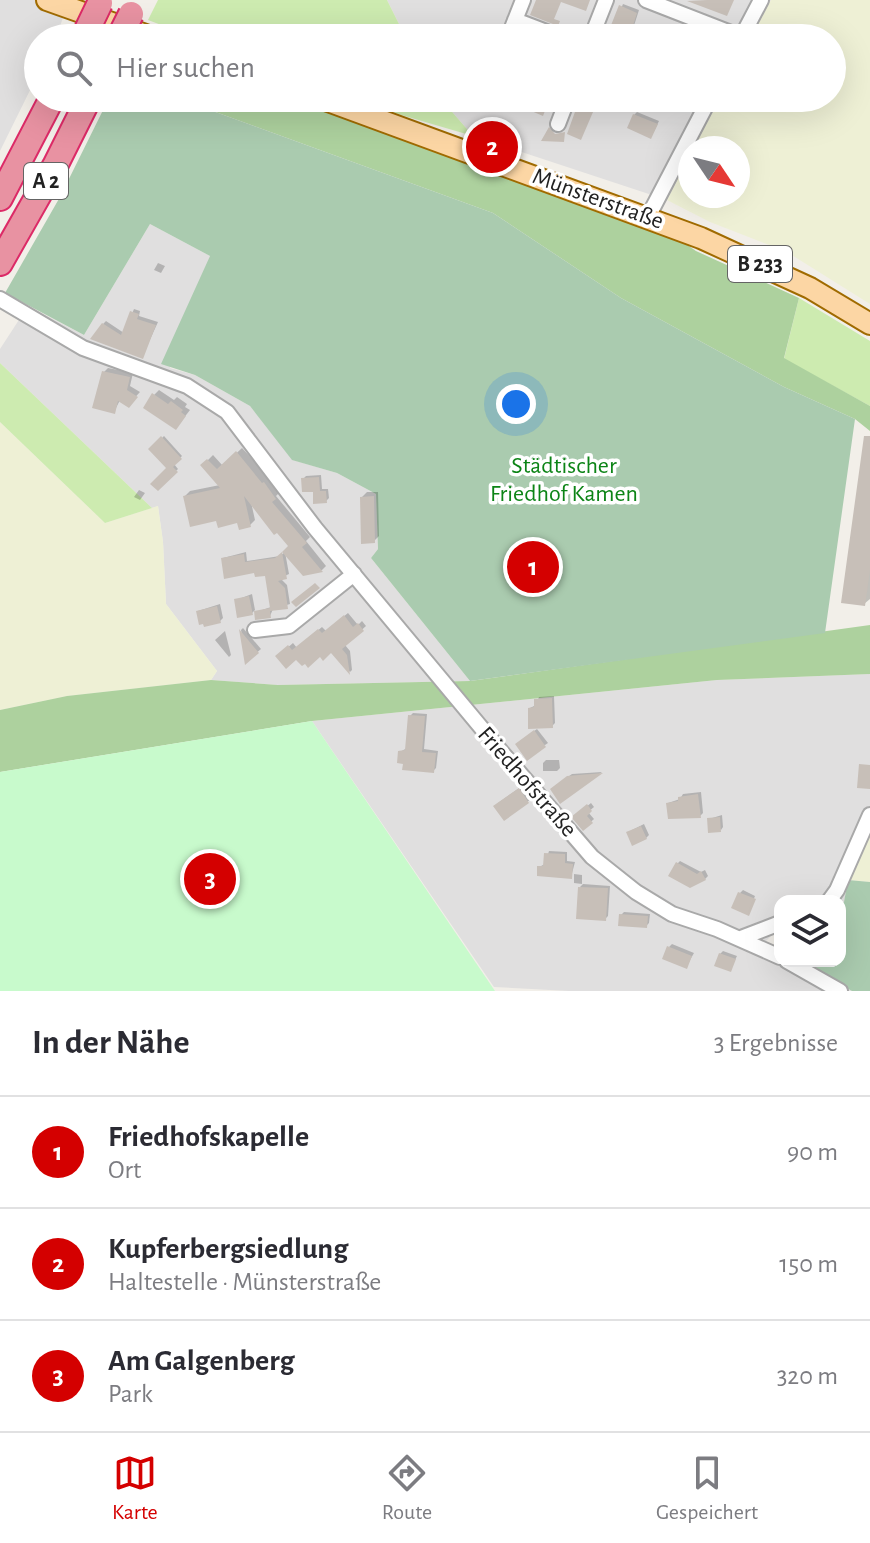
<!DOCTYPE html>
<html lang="de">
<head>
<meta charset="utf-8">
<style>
  body { margin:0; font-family:"Alegreya Sans",sans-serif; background:#f7f7f7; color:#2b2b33 }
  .controls { position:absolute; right:24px; bottom:24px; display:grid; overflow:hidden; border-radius:16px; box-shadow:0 8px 32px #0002 }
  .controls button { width:72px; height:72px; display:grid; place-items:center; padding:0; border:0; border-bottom:2px solid #e1e1e2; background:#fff; color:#2b2b33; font:40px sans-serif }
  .compass { position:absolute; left:678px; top:136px; width:72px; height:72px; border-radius:50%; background:#fff; box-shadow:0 8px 32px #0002; rotate:125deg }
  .you { position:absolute; left:516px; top:404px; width:28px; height:28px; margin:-20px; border:6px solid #fff; border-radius:50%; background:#1a73e8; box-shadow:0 0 0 12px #1a73e833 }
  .badge { display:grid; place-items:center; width:52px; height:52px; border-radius:50%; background:#d40000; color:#fff; font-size:26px; font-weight:700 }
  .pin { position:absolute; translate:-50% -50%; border:4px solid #fff; box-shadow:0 2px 8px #0006 }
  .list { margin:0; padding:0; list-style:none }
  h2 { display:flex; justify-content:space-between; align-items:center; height:104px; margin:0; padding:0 32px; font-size:34px }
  h2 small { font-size:26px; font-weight:400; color:#7c7c81 }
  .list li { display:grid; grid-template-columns:52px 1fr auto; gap:24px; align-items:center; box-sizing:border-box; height:112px; padding:0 32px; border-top:2px solid #e1e1e2 }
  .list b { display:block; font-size:30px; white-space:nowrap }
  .list p { margin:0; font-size:26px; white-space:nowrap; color:#7c7c81 }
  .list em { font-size:26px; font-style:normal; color:#7c7c81 }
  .icon { flex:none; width:44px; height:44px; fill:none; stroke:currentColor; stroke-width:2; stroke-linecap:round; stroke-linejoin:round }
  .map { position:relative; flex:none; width:870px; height:991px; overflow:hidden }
  .search { position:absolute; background:#fff; box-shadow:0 8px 32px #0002; left:24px; right:24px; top:24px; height:88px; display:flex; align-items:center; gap:20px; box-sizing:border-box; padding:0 28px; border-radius:44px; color:#7c7c81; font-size:30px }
  .sheet { height:440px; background:#fff }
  nav { display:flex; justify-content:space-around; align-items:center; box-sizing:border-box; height:112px; border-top:2px solid #e1e1e2; background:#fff; font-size:22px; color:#7c7c81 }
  nav a { display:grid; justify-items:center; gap:4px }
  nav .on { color:#d40000 }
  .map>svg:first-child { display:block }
  .residential { fill:#e0dfdf }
  .farmland { fill:#eef0d5 }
  .grass { fill:#cdebb0 }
  .forest { fill:#add19e }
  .cemetery { fill:#aacbaf }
  .park { fill:#c8facc }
  .shadow { fill:#0003 }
  .building { fill:#c7bfb8 }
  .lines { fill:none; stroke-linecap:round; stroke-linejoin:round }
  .minor-casing { stroke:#a9a9a9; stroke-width:18 }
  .primary-casing { stroke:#a06b00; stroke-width:24 }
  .motorway-casing { stroke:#dc2a67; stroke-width:28 }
  .minor { stroke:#fff; stroke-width:14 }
  .primary { stroke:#fcd6a4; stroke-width:20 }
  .motorway { stroke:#e892a2; stroke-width:24 }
  .motorway-bridge-casing { stroke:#dc2a67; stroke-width:28; stroke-linecap:butt }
  .motorway-bridge { stroke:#e892a2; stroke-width:24 }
  .labels { text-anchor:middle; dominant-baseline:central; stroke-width:7; stroke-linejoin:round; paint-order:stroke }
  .shield { fill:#fff; stroke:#646464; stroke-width:2 }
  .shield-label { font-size:22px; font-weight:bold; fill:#222 }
  .street-label { font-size:24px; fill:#222; stroke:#fff }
  .park-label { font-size:24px; fill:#0c8416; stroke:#fff }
</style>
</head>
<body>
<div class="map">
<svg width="870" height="991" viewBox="0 0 870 991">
  <rect width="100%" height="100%" fill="#f2efe9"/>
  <path class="residential" d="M0 0H69L56 38H38V74L0 151Z
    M387 0H771L751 38H406Z
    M440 98H720L694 148H690V156L667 200 473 136Z
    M150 224 210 256 170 368 195 375 250 406 293 460 337 473 376 494 378 549 371 558 470 681 278 685 211 680 217 671 166 604 163 542 158 506 152 508 0 363V349L28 306 84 335Z
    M870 674V837L848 880 844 903 780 901V927L764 943 852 991H569L494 987 312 721 717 680Z"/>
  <path class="farmland" d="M771 0H870V304L787 252 710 222 667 200 690 156V196H738V148H694L720 98H832V38H751Z
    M0 422 105 523 158 506 163 542 166 604 217 671 211 680 67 696 0 710Z
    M870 837V882L848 880Z"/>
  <path class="grass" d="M158 0H387L406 38H196L148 20Z
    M356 98H440L473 136 398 114Z
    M799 298 870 341V406L784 359Z
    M0 363 152 508 105 523 0 422Z"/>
  <path class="forest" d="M177 98H298L396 129 653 221 696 251 799 298 784 358 870 406V431L855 419 784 387 621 298 493 213Z
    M870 625V674L717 680 312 721 0 772V710L67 696 211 680 278 685 470 681Z"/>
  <path class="cemetery" d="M109 98H177L493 213 621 298 784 387 855 419 825 633 470 681 371 558 378 549 376 494 337 473 292 460 250 406 195 375 161 364 210 256 150 224 84 335 5 293 60 197Z
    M848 880 870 882V991H852L798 961H840V905L844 902Z"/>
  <path class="park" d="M312 721 495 991H0V772Z"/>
  <path class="shadow" d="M623 4 639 10 630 38H608Z
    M675 25 697 34 695 38H668Z
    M482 30 496 35 494 38H478Z
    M524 32 540 38H520Z
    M503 98H549L544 112 509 100 506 105 501 103Z
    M584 98H617L613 105 598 99Z
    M637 112 659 121 651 137 634 115Z
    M158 263 165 266 161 273 154 270Z
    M134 309 140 311 139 316 158 322 142 357 103 324 106 321 124 333Z
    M108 368 133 373 130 386 140 392 128 405 120 400 114 412 104 372Z
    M159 390 174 400 177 397 187 404 185 407 190 410 176 428 154 395Z
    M164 436 182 456 174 464 178 469 158 488 168 468 151 449Z
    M870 440V599L864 604Z
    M242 448 270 478 280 492 276 496 310 537 306 541 326 566 322 570 303 574 291 546 251 502 255 520 250 525 239 521 218 519 185 496 190 491 220 485 203 465 213 455 223 466Z
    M321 475 322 489H328L329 498 326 501 303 479 306 476Z
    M139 490 145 493 140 500 134 497Z
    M367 492H378L379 536 374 541 362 497Z
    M246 552 247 561 280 556 285 552 289 574 280 578 287 585 290 604 273 609 270 616 256 612 271 607 266 574 223 558Z
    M529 554H544L545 572 542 575 526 557Z
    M252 594 255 610 252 613 236 600Z
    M220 604 223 618 220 621 198 611Z
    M348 613 358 625 362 621 366 626 345 645 350 651 352 670 350 672 331 650 296 657 278 656 293 643 297 648 322 627 326 631Z
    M243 628 261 649 247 661 241 630Z
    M225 631 231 655 229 657 215 640Z
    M554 696 555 723 552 726 530 708 536 705 539 697Z
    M413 713 427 714 424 749 438 751 436 768 433 771 400 752 407 748 410 716Z
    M537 729 548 743 545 745 520 741Z
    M546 760H559L560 768 557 771H543V763Z
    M602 772 561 801 555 786 572 774Z
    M522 786 531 799 504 819 498 803Z
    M701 792 703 813 700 816 668 803 680 799 683 794Z
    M591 803 594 807 588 812 594 819 583 829 574 817Z
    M722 815 723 827 721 830 709 819Z
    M644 824 649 835 646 838 632 830Z
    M549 851 567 852V861L575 862 571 877 539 867 545 864Z
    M680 861 701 872 705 870 708 876 705 879 677 864Z
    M574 874 582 875V884L574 883Z
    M583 884 610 886 608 916 605 919 580 887Z
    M743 890 755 896 748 913 740 893Z
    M624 912 650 914 649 923 646 926 621 915Z
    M672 944 694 953 686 967 669 947Z
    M723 951 737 956 730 970 720 954Z"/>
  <path class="building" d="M536 0H590L586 11 561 2 554 19 560 21 558 26 530 15Z
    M707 0H734L727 16 687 1Z
    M619 5 637 13 632 29H634L630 38H606Z
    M501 98H535L548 103 543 116Z
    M580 98H599L581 140 567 134Z
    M633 114 658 124 651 139 627 128Z
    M549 127 555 134 565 132 564 142 541 141Z
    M130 311 139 314 137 319 156 325 143 359 90 339 102 323 121 335Z
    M102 371 130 377 127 390 138 397 129 408 118 401 115 414 92 408Z
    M152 393 168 404 171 401 183 410 181 412 186 416 176 430 143 408Z
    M161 436 182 459 173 467 178 472 158 491 150 484 166 468 148 449Z
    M864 436H870V570L865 606 841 603Z
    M236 451 262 483 264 482 276 499 272 502 307 543 302 547 323 572 303 576 282 552 288 546 277 533 274 535 244 496 251 527 239 530 237 523 218 528 216 521 190 527 183 496 220 488 200 465 207 459 217 469Z
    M319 477 320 491H326L327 503 313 504V492H302L301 478Z
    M374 496 375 543 361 544 360 497Z
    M282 552 287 579 278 581 285 588 288 609 270 611 271 618 255 620 254 611 270 608 265 576 255 577 254 573 224 579 221 558 244 554 245 562 275 558Z
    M524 556H542L543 577 525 578Z
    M315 583 320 588 296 607 291 602Z
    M249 596 253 615 237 618 234 599Z
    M217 606 221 623 204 627 203 624 199 625 196 611Z
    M344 615 353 627 358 623 364 631 342 649 347 655 350 675 331 653 323 661 320 657 308 668 305 664 302 666 296 660 286 669 275 656 288 645 292 650 318 629 322 633Z
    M239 629 259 653 245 665Z
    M552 698 553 728 528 729V708L534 707V699Z
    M408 715 425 716 422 752 436 753 434 773 402 770 403 764 397 763 398 751 405 750Z
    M534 730 546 747 527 761 515 744Z
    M859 764 870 765V789L857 788Z
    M603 773 560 804 550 789 567 776Z
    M519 788 529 803 504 821 493 806Z
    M698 794 701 818 668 819 666 803 678 801V797Z
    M587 804 592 811 587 816 593 823 583 831 571 817Z
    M720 817 721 832 708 833 707 818Z
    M641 826 647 839 632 846 626 832Z
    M544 853 565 854V863L573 864 572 879 537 876V866H543Z
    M676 862 697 874 701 871 706 880 690 888 668 876Z
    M578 887 608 888 606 921 576 919Z
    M738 892 756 899 749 916 731 908Z
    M619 914 648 916 647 928 618 926Z
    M667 946 692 956 687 969 662 959Z
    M719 953 736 959 731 972 714 966Z"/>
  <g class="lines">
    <g class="minor-casing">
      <path id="minor" d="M646 0 741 37
        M515 20 562 38
        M508 38 523 0
        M591 38 606 0
        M741 38 761 0
        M558 124 568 98
        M648 217 710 98
        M0 299 83 348 187 386 227 412 315 528 504 755 592 857 636 892 672 914 717 929 780 957
        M255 630 289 626 354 574
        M829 901 837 890 870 815
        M741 938 780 923
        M787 961 840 991"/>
    </g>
    <g class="primary-casing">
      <path id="primary" d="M47 0 154 38
        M320 98 701 238 810 288 870 324"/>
    </g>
    <g class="motorway-casing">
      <path id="motorway" d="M0 198 52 98
        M0 263 55 166 89 98"/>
    </g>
    <use href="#minor" class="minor"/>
    <use href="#primary" class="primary"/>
    <use href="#motorway" class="motorway"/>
    <g class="motorway-bridge-casing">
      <path id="motorway-bridge" d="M87 30 100 3
        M119 38 131 14"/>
    </g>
    <use href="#motorway-bridge" class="motorway-bridge"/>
  </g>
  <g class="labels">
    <g class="shield">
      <rect x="24" y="163" width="44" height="36" rx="6"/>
      <rect x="728" y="246" width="64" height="36" rx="6"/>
    </g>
    <g class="shield-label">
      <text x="46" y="181">A 2</text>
      <text x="760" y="264">B 233</text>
    </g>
    <g class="street-label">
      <text transform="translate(598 199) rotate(20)">Münsterstraße</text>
      <text transform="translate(527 782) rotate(49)">Friedhofstraße</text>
    </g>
    <g class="park-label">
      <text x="564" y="466">Städtischer<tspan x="564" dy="28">Friedhof Kamen</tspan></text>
    </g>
  </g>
</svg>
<div class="controls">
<button><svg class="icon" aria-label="layers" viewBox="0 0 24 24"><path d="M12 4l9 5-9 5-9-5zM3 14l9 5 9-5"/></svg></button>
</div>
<svg class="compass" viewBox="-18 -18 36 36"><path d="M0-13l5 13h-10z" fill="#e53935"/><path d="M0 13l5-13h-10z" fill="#7c7c81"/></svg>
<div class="you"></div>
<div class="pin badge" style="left:533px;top:567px">1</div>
<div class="pin badge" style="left:492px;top:147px">2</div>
<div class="pin badge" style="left:210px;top:879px">3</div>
<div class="search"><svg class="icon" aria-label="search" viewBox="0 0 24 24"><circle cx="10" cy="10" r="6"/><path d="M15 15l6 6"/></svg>Hier suchen</div>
</div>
<section class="sheet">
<h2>In der Nähe<small>3 Ergebnisse</small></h2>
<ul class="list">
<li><span class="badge">1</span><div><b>Friedhofskapelle</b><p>Ort</p></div><em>90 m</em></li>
<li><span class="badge">2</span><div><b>Kupferbergsiedlung</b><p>Haltestelle · Münsterstraße</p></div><em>150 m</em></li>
<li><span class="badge">3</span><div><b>Am Galgenberg</b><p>Park</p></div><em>320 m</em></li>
</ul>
</section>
<nav>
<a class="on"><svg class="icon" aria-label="map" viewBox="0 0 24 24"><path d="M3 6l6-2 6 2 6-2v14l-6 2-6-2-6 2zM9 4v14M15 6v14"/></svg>Karte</a>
<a><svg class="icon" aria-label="directions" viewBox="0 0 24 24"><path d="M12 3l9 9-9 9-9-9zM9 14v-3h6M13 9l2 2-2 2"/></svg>Route</a>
<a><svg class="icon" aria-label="saved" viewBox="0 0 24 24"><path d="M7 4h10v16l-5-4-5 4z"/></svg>Gespeichert</a>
</nav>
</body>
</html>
